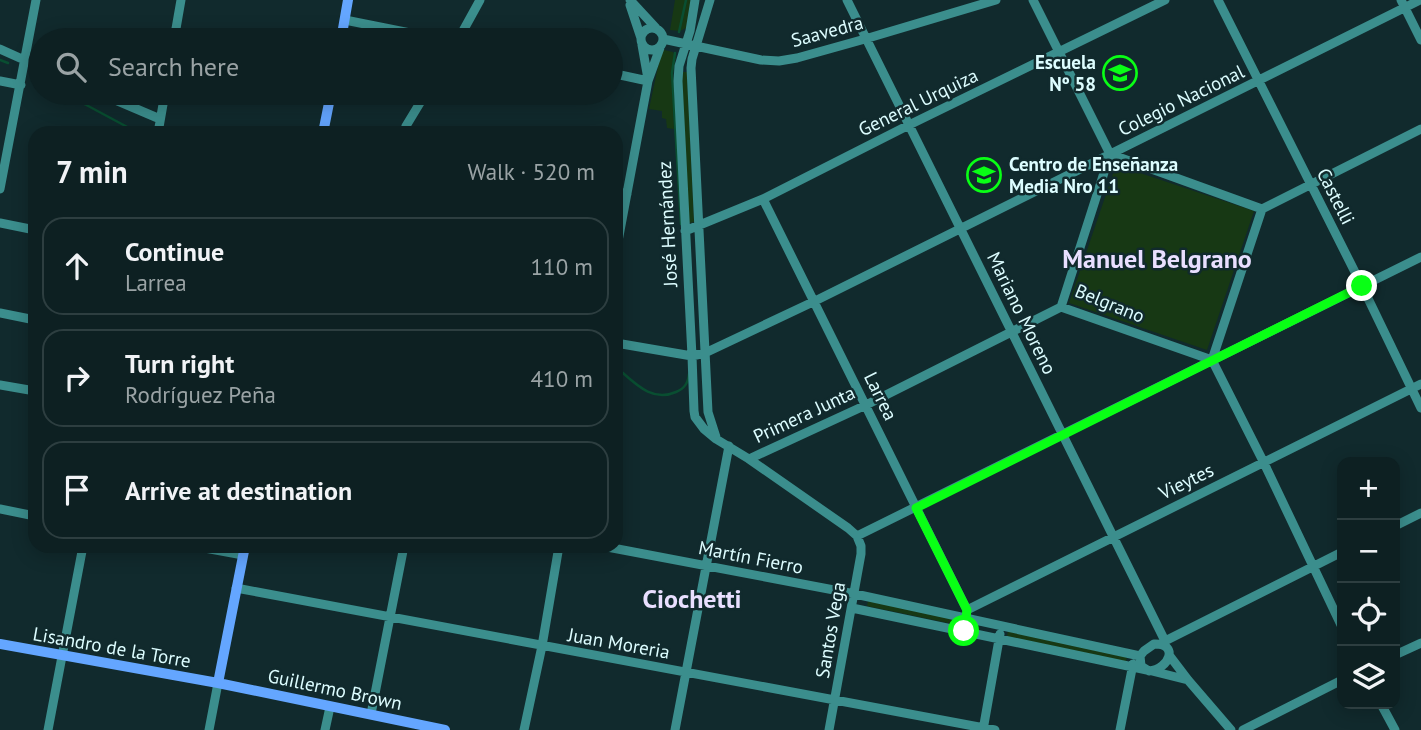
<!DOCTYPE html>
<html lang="en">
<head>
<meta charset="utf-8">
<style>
  body { margin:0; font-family:"PT Sans",sans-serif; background:#1b2d2f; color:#f1f3f6 }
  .controls { position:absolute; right:21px; bottom:21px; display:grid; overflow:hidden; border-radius:14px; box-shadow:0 4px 18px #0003 }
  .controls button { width:63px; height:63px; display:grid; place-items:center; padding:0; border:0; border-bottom:2px solid #2d3e40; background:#0d2022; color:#f1f3f6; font:35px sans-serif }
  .stop { position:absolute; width:21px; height:21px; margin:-16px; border:5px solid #09ff15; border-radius:50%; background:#fff }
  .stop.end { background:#09ff15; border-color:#fff; box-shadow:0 2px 7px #0008 }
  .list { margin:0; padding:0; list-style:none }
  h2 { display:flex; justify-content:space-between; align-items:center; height:91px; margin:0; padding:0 28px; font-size:30px }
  h2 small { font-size:23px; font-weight:400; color:#9aa3a5 }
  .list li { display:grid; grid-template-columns:46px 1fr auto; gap:21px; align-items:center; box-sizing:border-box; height:98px; margin:0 14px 14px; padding:0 14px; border:2px solid #2d3e40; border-radius:21px }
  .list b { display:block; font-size:26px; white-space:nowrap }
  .list p { margin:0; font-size:23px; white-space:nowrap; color:#9aa3a5 }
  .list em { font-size:23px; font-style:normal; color:#9aa3a5 }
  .icon { flex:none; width:38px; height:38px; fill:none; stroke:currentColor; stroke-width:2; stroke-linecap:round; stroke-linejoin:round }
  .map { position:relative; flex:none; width:1421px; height:730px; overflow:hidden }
  .search { position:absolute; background:#0d2022; box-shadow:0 4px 18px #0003; left:28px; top:28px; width:595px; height:77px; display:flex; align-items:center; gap:18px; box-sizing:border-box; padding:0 24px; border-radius:38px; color:#9aa3a5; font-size:26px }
  .panel { position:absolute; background:#0d2022; box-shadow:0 4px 18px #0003; left:28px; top:126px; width:595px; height:427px; border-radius:21px }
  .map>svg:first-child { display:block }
  .green { fill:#173814 }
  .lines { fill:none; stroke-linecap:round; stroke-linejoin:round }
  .stream { stroke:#094e31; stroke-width:2.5 }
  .minor { stroke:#3b8e8d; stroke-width:9 }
  .major { stroke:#64a6ff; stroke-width:10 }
  .route { stroke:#09ff15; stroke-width:9 }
  .labels { text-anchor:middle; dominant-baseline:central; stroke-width:5; stroke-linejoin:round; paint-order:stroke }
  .street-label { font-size:19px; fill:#ddfdff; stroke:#112a2d }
  .poi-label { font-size:19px; font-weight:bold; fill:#ddfdff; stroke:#112a2d; text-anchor:end }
  .district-label { font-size:26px; font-weight:bold; fill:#e9dfff; stroke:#112a2d }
</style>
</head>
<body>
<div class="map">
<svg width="1421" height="730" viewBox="0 0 1421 730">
  <rect width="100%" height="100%" fill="#112a2d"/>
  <path class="green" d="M675 0H691L686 28 680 31 670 30Z
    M664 50 673 52 676 57 672 75 674 129 667 128 666 119 662 118V111L649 109 661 53Z
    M681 72H687L694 222 689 223Z
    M1116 165 1254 211 1207 350 1069 303Z
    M868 601 959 620 958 625 867 606Z
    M1008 631 1127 656 1126 662 1007 636Z"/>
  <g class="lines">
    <path class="stream" d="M679 32 686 0
      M675 53 672 73 681 224
      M0 60 8 63
      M33 75 40 80
      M64 93 131 129
      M616 367C634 382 651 403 676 392 685 388 688 383 689 374"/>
    <path class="minor" d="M630 0 656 28
      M695 0 690 31 679 66 678 81 692 356 694 411 695 417 704 429 716 439 749 459 848 528 857 536 861 546V554L829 730
      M710 0 692 59 691 68 708 412 716 437
      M847 0 1165 641
      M1033 0 1110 154
      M1218 0 1362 286 1421 408
      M1401 0 1421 40
      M630 5 641 38
      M345 20 445 40
      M641 39a11 11 0 1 1 22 0a11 11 0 1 1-22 0Z
      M663 39 761 60 779 61 797 58 865 39 996 0
      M174 40 181 0
      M458 40 480 0
      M642 45 648 79
      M0 49 40 67
      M611 73 648 81
      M0 81 21 85
      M99 93 160 119
      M158 133 165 93
      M404 133 406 126 426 93
      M0 189 36 0
      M616 191 627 194
      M763 199 967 610
      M1262 209 1421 129
      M0 223 35 230
      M685 231 763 199 909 125 1165 0
      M616 252 648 81 661 45
      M0 313 35 320
      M616 343 692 356 705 353 815 301 1420 0
      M1212 360 1262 209 1110 154 1061 307 1212 360 1264 463 1342 627
      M0 385 35 391
      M749 459 866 405 1061 307
      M0 509 35 516
      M1395 526 1421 513
      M857 536 1421 257
      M194 546 243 555
      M602 546 855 594 1140 656
      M236 588 995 730
      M852 608 1147 670
      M967 610 1421 384
      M1165 641 1342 552
      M1154 644C1179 643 1170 669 1149 671L1141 666 1140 656 1144 651Z
      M1169 655 1188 680 1231 730
      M1395 655 1421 643
      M1152 671 1188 680
      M1381 704 1395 730
      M371 714 404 546
      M48 730 83 546
      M209 730 218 683
      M325 730 330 707
      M524 730 542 646 559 546
      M675 730 729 446
      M983 730 1000 634
      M1120 730 1133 664
      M1243 730 1342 680"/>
    <path class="major" d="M341 40 348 0
      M323 133 331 93
      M0 644 218 683 445 730
      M218 683 245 546"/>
  </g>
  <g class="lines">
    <path class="route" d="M964 631 967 610 916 508 1362 286"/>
  </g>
  <defs>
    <g id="school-ring" transform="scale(1.75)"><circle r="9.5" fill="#112a2d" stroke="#09ff15" stroke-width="1.5"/><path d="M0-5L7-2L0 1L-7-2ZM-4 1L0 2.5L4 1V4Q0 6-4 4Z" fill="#09ff15"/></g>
  </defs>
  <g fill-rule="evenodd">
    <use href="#school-ring" x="1120" y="73"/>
    <use href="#school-ring" x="984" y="175"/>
  </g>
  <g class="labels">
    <g class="street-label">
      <text transform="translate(827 31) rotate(-15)">Saavedra</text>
      <text transform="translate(1181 100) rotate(-26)">Colegio Nacional</text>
      <text transform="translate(918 102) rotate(-26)">General Urquiza</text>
      <text transform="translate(1336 196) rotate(63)">Castelli</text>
      <text transform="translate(667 224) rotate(-93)">José Hernández</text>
      <text transform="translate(1110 303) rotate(22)">Belgrano</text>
      <text transform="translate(1022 313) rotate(64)">Mariano Moreno</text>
      <text transform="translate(881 396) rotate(64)">Larrea</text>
      <text transform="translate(804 414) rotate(-25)">Primera Junta</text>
      <text transform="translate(1186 481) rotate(-26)">Vieytes</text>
      <text transform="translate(751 557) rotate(11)">Martín Fierro</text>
      <text transform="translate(830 630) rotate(-80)">Santos Vega</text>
      <text transform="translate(619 643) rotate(10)">Juan Moreria</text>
      <text transform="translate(112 647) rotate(10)">Lisandro de la Torre</text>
      <text transform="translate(335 689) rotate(12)">Guillermo Brown</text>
    </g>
    <g class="poi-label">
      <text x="1096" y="62">Escuela<tspan x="1096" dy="22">Nº 58</tspan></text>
      <text x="1009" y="164" text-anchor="start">Centro de Enseñanza<tspan x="1009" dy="22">Media Nro 11</tspan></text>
    </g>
    <g class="district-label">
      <text x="1157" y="258">Manuel Belgrano</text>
      <text x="692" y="598">Ciochetti</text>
    </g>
  </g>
</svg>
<div class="controls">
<button>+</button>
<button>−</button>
<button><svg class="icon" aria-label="locate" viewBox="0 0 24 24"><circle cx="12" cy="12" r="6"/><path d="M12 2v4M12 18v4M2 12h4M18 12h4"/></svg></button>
<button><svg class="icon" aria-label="layers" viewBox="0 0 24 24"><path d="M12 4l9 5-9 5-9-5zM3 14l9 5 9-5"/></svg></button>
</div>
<div class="stop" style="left:964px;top:631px"></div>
<div class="stop end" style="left:1362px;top:286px"></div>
<div class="search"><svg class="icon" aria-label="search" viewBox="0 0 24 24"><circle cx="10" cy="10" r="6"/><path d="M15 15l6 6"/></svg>Search here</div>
<section class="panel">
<h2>7 min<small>Walk · 520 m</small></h2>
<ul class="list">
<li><svg class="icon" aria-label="ahead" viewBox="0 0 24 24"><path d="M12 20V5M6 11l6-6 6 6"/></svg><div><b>Continue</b><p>Larrea</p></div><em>110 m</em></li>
<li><svg class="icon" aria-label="right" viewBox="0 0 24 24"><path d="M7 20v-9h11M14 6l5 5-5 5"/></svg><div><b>Turn right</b><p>Rodríguez Peña</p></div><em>410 m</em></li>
<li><svg class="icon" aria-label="arrive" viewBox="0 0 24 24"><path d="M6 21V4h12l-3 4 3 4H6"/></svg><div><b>Arrive at destination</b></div></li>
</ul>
</section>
</div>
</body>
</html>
